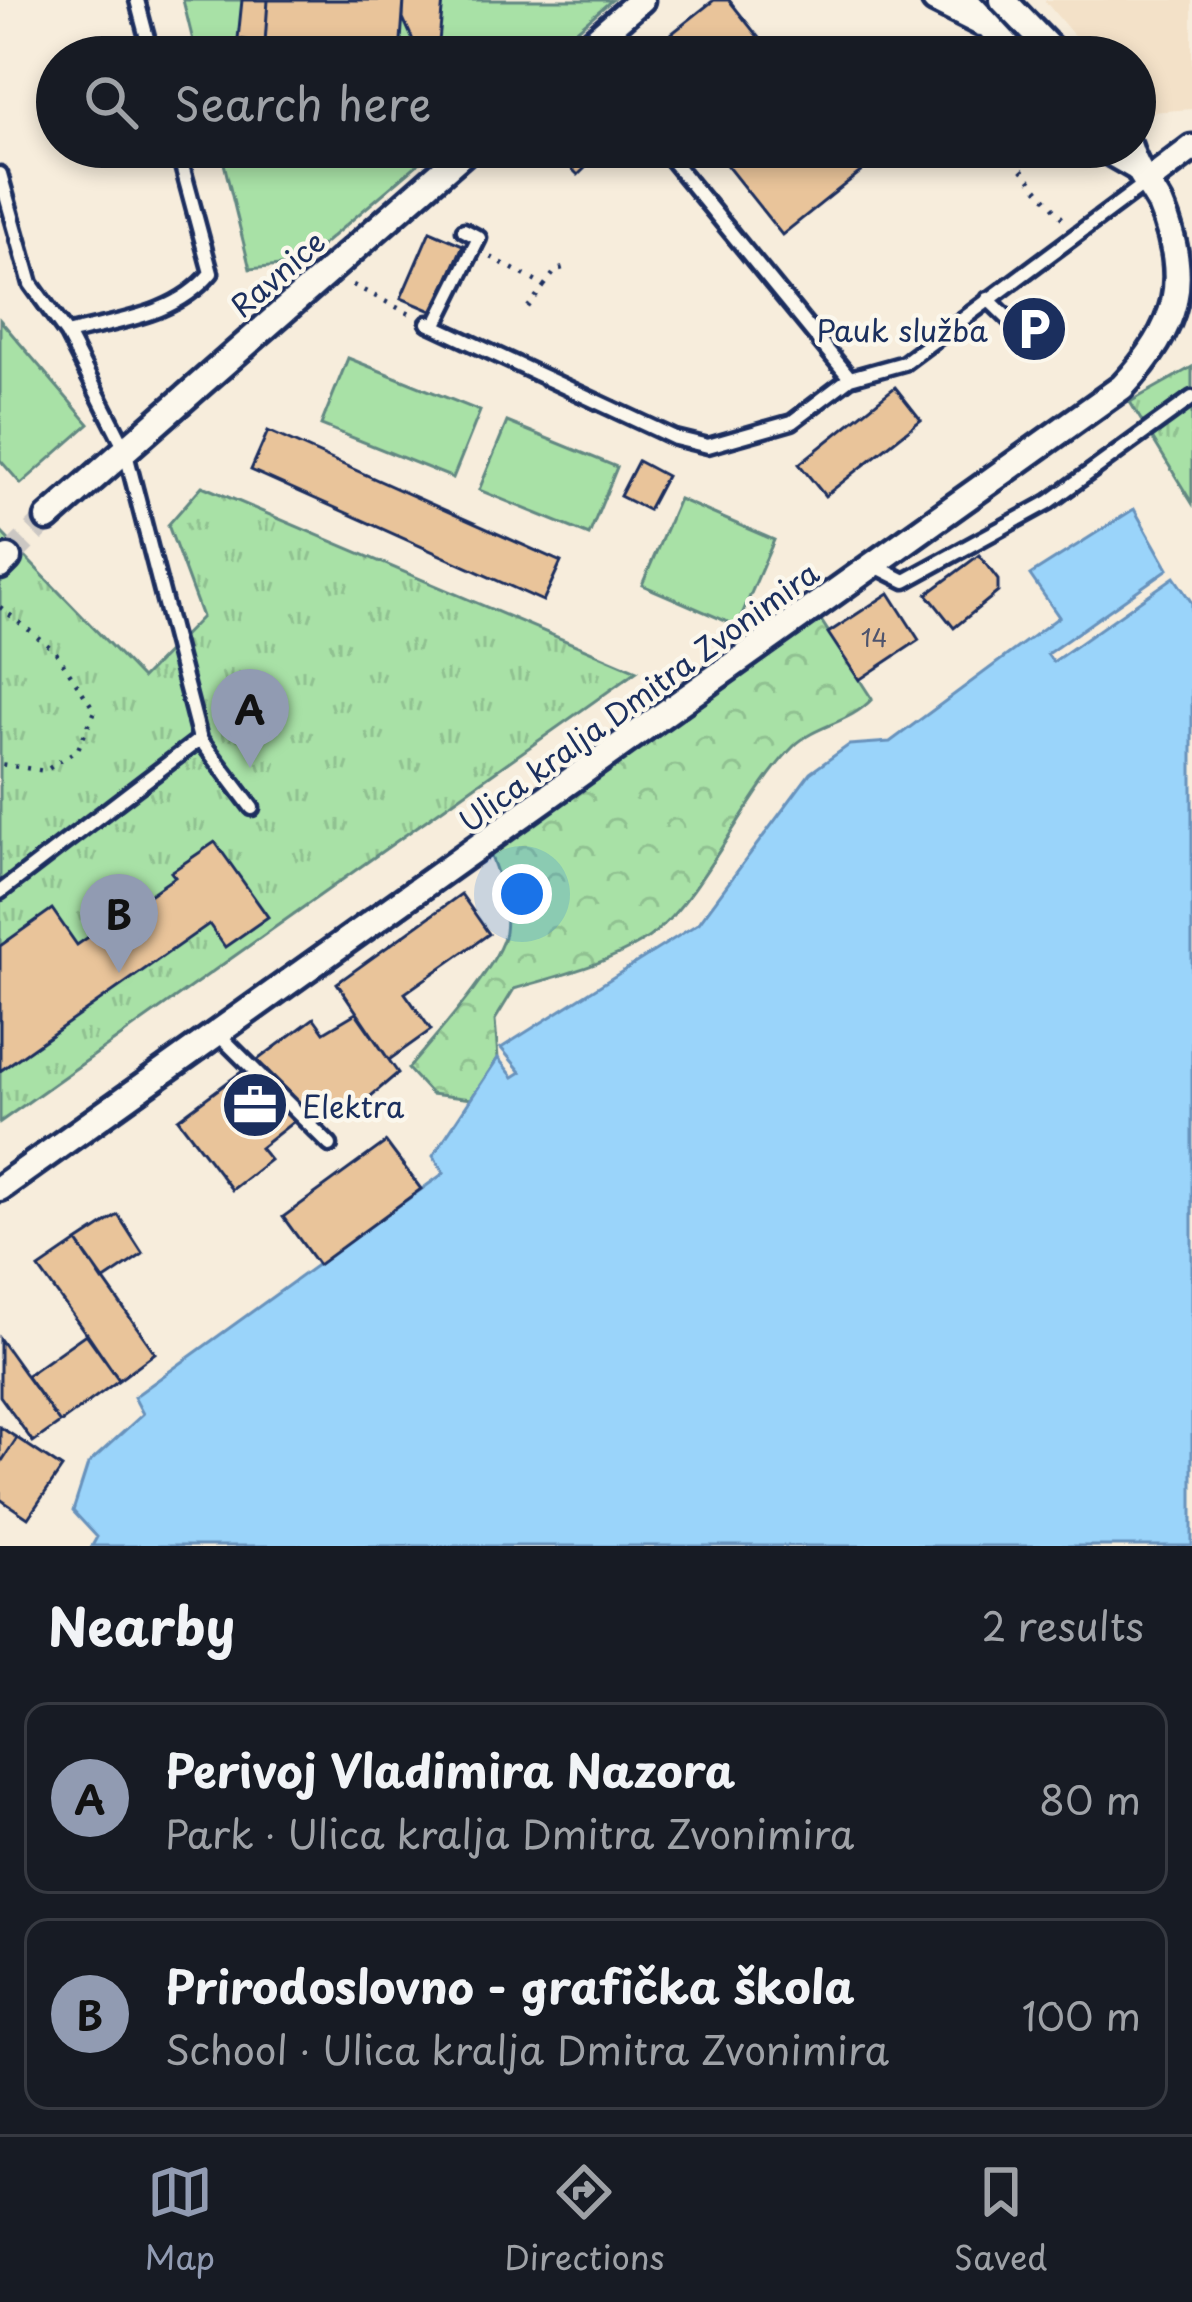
<!DOCTYPE html>
<html lang="en">
<head>
<meta charset="utf-8">
<style>
  body { margin:0; font-family:"Playpen Sans",sans-serif; background:#20242c; color:#f1f3f6 }
  .you { position:absolute; left:522px; top:894px; width:42px; height:42px; margin:-30px; border:9px solid #fff; border-radius:50%; background:#1a73e8; box-shadow:0 0 0 18px #1a73e833 }
  .badge { display:grid; place-items:center; width:78px; height:78px; border-radius:50%; background:#919bb2; color:#111; font-size:39px; font-weight:700 }
  .pin { position:absolute; translate:-50% -99px; filter:drop-shadow(0 3px 6px #0008) }
  .pin::after { content:''; position:absolute; top:63px; width:42px; height:36px; background:inherit; clip-path:polygon(0 0,100% 0,50% 100%) }
  .list { margin:0; padding:0; list-style:none }
  h2 { display:flex; justify-content:space-between; align-items:center; height:156px; margin:0; padding:0 48px; font-size:51px }
  h2 small { font-size:39px; font-weight:400; color:#9ea1a6 }
  .list li { display:grid; grid-template-columns:78px 1fr auto; gap:36px; align-items:center; box-sizing:border-box; height:192px; margin:0 24px 24px; padding:0 24px; border:3px solid #363941; border-radius:24px }
  .list b { display:block; font-size:45px; white-space:nowrap }
  .list p { margin:0; font-size:39px; white-space:nowrap; color:#9ea1a6 }
  .list em { font-size:39px; font-style:normal; color:#9ea1a6 }
  .icon { flex:none; width:66px; height:66px; fill:none; stroke:currentColor; stroke-width:2; stroke-linecap:round; stroke-linejoin:round }
  .map { position:relative; flex:none; width:1192px; height:1546px; overflow:hidden }
  .search { position:absolute; background:#171b24; box-shadow:0 6px 18px #0003; left:36px; right:36px; top:36px; height:132px; display:flex; align-items:center; gap:30px; box-sizing:border-box; padding:0 42px; border-radius:66px; color:#9ea1a6; font-size:45px }
  .sheet { height:588px; background:#171b24 }
  nav { display:flex; justify-content:space-around; align-items:center; box-sizing:border-box; height:168px; border-top:3px solid #363941; background:#171b24; font-size:33px; color:#9ea1a6 }
  nav a { display:grid; justify-items:center; gap:6px }
  nav .on { color:#919bb2 }
  .map>svg:first-child { display:block }
  .built { fill:#f3e1c8 }
  .forest { fill:url(#forest-crowns); stroke:#628882; stroke-width:3 }
  .park { fill:url(#park-tufts); stroke:#628882; stroke-width:3 }
  .garden { fill:#a8e1a6; stroke:#628882; stroke-width:3 }
  .water { fill:#9ad4fa; stroke:#6792bc; stroke-width:3 }
  .building { fill:#e9c49a; stroke:#1b2f5e; stroke-width:3 }
  .lines { fill:none; stroke-linecap:round; stroke-linejoin:round }
  .street-tunnel { stroke:#cbc7c3; stroke-width:24; stroke-dasharray:24 12; stroke-linecap:butt }
  .lane-casing { stroke:#1b2f5e; stroke-width:21 }
  .street-casing { stroke:#1b2f5e; stroke-width:33 }
  .path { stroke:#1b2f5e; stroke-width:4.5; stroke-dasharray:3 9; stroke-linecap:butt }
  .lane { stroke:#fbf7ec; stroke-width:12 }
  .street { stroke:#fbf7ec; stroke-width:24 }
  .labels { text-anchor:middle; dominant-baseline:central; stroke-width:9; stroke-linejoin:round; paint-order:stroke }
  .number-label { font-size:24px; fill:#4e546d }
  .street-label { font-size:30px; fill:#1b2f5e; stroke:#fbf7ec }
  .poi-label { font-size:30px; fill:#1b2f5e; stroke:#fbf7ec; text-anchor:end }
</style>
</head>
<body>
<div class="map">
<svg width="1192" height="1546" viewBox="0 0 1192 1546">
  <defs>
    <pattern id="forest-crowns" width="20" height="18" patternUnits="userSpaceOnUse" patternTransform="scale(3)"><rect width="20" height="18" fill="#a8e1a6"/><path d="M2 6a3 3 0 1 1 6 0M12 15a3 3 0 1 1 6 0" fill="none" stroke="#90c191"/></pattern>
    <pattern id="park-tufts" width="24" height="20" patternUnits="userSpaceOnUse" patternTransform="scale(3)"><rect width="24" height="20" fill="#a8e1a6"/><path d="M3 7l-1-3M5 7V3M7 7l1-3M15 17l-1-3M17 17v-4M19 17l1-3" fill="none" stroke="#90c191"/></pattern>
  </defs>
  <rect width="100%" height="100%" fill="#f7eddc"/>
  <filter id="ink" filterUnits="userSpaceOnUse"><feTurbulence type="fractalNoise" baseFrequency=".00833" numOctaves="2"/><feDisplacementMap in="SourceGraphic" scale="24" xChannelSelector="R" yChannelSelector="G"/><feConvolveMatrix kernelMatrix="1 2 1 2 8 2 1 2 1" color-interpolation-filters="sRGB"/></filter>
  <g filter="url(#ink)">
    <path class="built" d="M1044 0H1192V109L1151 112 1135 101V57H1092Z"/>
    <path class="forest" d="M813 608 872 699C850 723 816 725 794 746 744 795 698 908 643 941 604 965 558 976 514 989L495 1020 498 1058 471 1099 431 1094 408 1069C431 1041 500 966 505 932 509 901 497 870 485 842Z"/>
    <path class="park" d="M1192 367V503L1130 402Z
      M202 486 637 671 0 1122V531L142 678 202 617 168 525Z"/>
    <path class="garden" d="M183 0H612L545 57H197Z
      M220 147H438L300 264 250 269Z
      M0 320 89 424 21 484 0 460Z
      M348 358 480 411 453 478 321 425Z
      M507 422 617 467 589 535 479 490Z
      M679 499 774 540 737 626 642 585Z"/>
    <path class="water" d="M1134 509 1168 569 1047 654 1053 662 1174 577 1192 603V1546H92L97 1537 73 1511 88 1464 143 1414 134 1397 444 1173 433 1156 498 1058 513 1077 521 1072 501 1048 699 923 810 773 849 745 890 742 1059 617 1030 575Z"/>
    <path class="building" d="M242 0H268L265 43 238 39Z
      M268 0H404L400 54 265 43Z
      M404 0H443L438 52 418 51 403 18Z
      M714 0H729L774 57H642Z
      M581 147H594L600 154 592 160Z
      M712 147H845L863 170 782 235Z
      M570 150 586 167 578 175 562 159Z
      M430 231 463 245 434 312 401 298Z
      M895 387 921 420 825 496 799 464Z
      M268 431 561 562 543 601 251 470Z
      M638 461 666 476 648 510 620 496Z
      M979 555 998 580V592L954 628 927 594Z
      M889 593 919 640 859 680 828 633Z
      M215 842 268 917 225 947 209 924 0 1071V946L52 909 77 945 175 877 171 872Z
      M461 894 489 934 405 993 431 1030 389 1060 337 983Z
      M356 1013 398 1073 344 1119 326 1096 260 1148 270 1160 232 1190 178 1119 314 1018 324 1032Z
      M386 1142 421 1189 318 1265 283 1217Z
      M118 1215 143 1254 103 1281 77 1242Z
      M77 1242 155 1353 119 1380 39 1268Z
      M87 1333 119 1380 60 1423 26 1376Z
      M0 1339 60 1423 33 1442 0 1396Z
      M0 1427 17 1438 0 1464Z
      M17 1438 62 1468 28 1518 0 1499V1464Z"/>
    <g class="lines">
      <path class="street-tunnel" d="M8 558 48 518"/>
      <g class="lane-casing">
        <path id="lane" d="M137 0 152 57
          M661 147 850 378
          M0 174 31 284 67 334 124 446 200 739 252 808
          M988 299 1024 334
          M428 323 675 438 708 446 792 422 850 378 904 363 1146 183
          M435 326 479 238 464 230
          M67 334C120 320 175 316 211 273L177 147
          M873 565 905 581 1049 502 1192 398
          M0 892 200 739
          M218 1034 330 1145"/>
      </g>
      <g class="street-casing">
        <path id="street" d="M935 0 981 23
          M965 0 1018 57
          M1003 0 1058 57
          M575 57 641 0
          M1101 147 1134 166
          M1147 182 1192 148
          M48 518 470 147
          M0 566 8 558
          M0 1188 1122 387C1178 328 1192 280 1160 204 1149 184 1135 169 1129 147"/>
      </g>
      <path class="path" d="M1044 147 1019 166 1063 219
        M491 257 544 286 523 314
        M353 285 412 315
        M544 286 556 270 571 266
        M0 607 55 651 95 711 78 749 45 771 0 764"/>
      <use href="#lane" class="lane"/>
      <use href="#street" class="street"/>
    </g>
  </g>
  <defs>
    <g id="parking-disc" transform="scale(3.45)"><circle r="9.5" fill="#1b2f5e" stroke="#fbf7ec"/><path d="M-3.5-5.5H1a3.5 3.5 0 0 1 0 7H-1V5.5H-3.5ZM-1-3.4V-.6H.8a1.4 1.4 0 0 0 0-2.8Z" fill="#fff"/></g>
    <g id="office-disc" transform="scale(3.45)"><circle r="9.5" fill="#1b2f5e" stroke="#fbf7ec"/><path d="M-6-3h4V-5.5h4V-3h4V5H-6ZM-1-4.5V-3h2v-1.5ZM-6 0V1H6V0Z" fill="#fff"/></g>
  </defs>
  <g fill-rule="evenodd">
    <use href="#parking-disc" x="1034" y="329"/>
    <use href="#office-disc" x="255" y="1105"/>
  </g>
  <g class="labels">
    <g class="number-label">
      <text x="874" y="637">14</text>
    </g>
    <g class="street-label">
      <text transform="translate(277 273) rotate(-41)">Ravnice</text>
      <text transform="translate(638 696) rotate(-36)">Ulica kralja Dmitra Zvonimira</text>
    </g>
    <g class="poi-label">
      <text x="988" y="329">Pauk služba</text>
      <text x="302" y="1105" text-anchor="start">Elektra</text>
    </g>
  </g>
</svg>
<div class="you"></div>
<div class="pin badge" style="left:250px;top:768px">A</div>
<div class="pin badge" style="left:119px;top:973px">B</div>
<div class="search"><svg class="icon" aria-label="search" viewBox="0 0 24 24"><circle cx="10" cy="10" r="6"/><path d="M15 15l6 6"/></svg>Search here</div>
</div>
<section class="sheet">
<h2>Nearby<small>2 results</small></h2>
<ul class="list">
<li><span class="badge">A</span><div><b>Perivoj Vladimira Nazora</b><p>Park · Ulica kralja Dmitra Zvonimira</p></div><em>80 m</em></li>
<li><span class="badge">B</span><div><b>Prirodoslovno - grafička škola</b><p>School · Ulica kralja Dmitra Zvonimira</p></div><em>100 m</em></li>
</ul>
</section>
<nav>
<a class="on"><svg class="icon" aria-label="map" viewBox="0 0 24 24"><path d="M3 6l6-2 6 2 6-2v14l-6 2-6-2-6 2zM9 4v14M15 6v14"/></svg>Map</a>
<a><svg class="icon" aria-label="directions" viewBox="0 0 24 24"><path d="M12 3l9 9-9 9-9-9zM9 14v-3h6M13 9l2 2-2 2"/></svg>Directions</a>
<a><svg class="icon" aria-label="saved" viewBox="0 0 24 24"><path d="M7 4h10v16l-5-4-5 4z"/></svg>Saved</a>
</nav>
</body>
</html>
